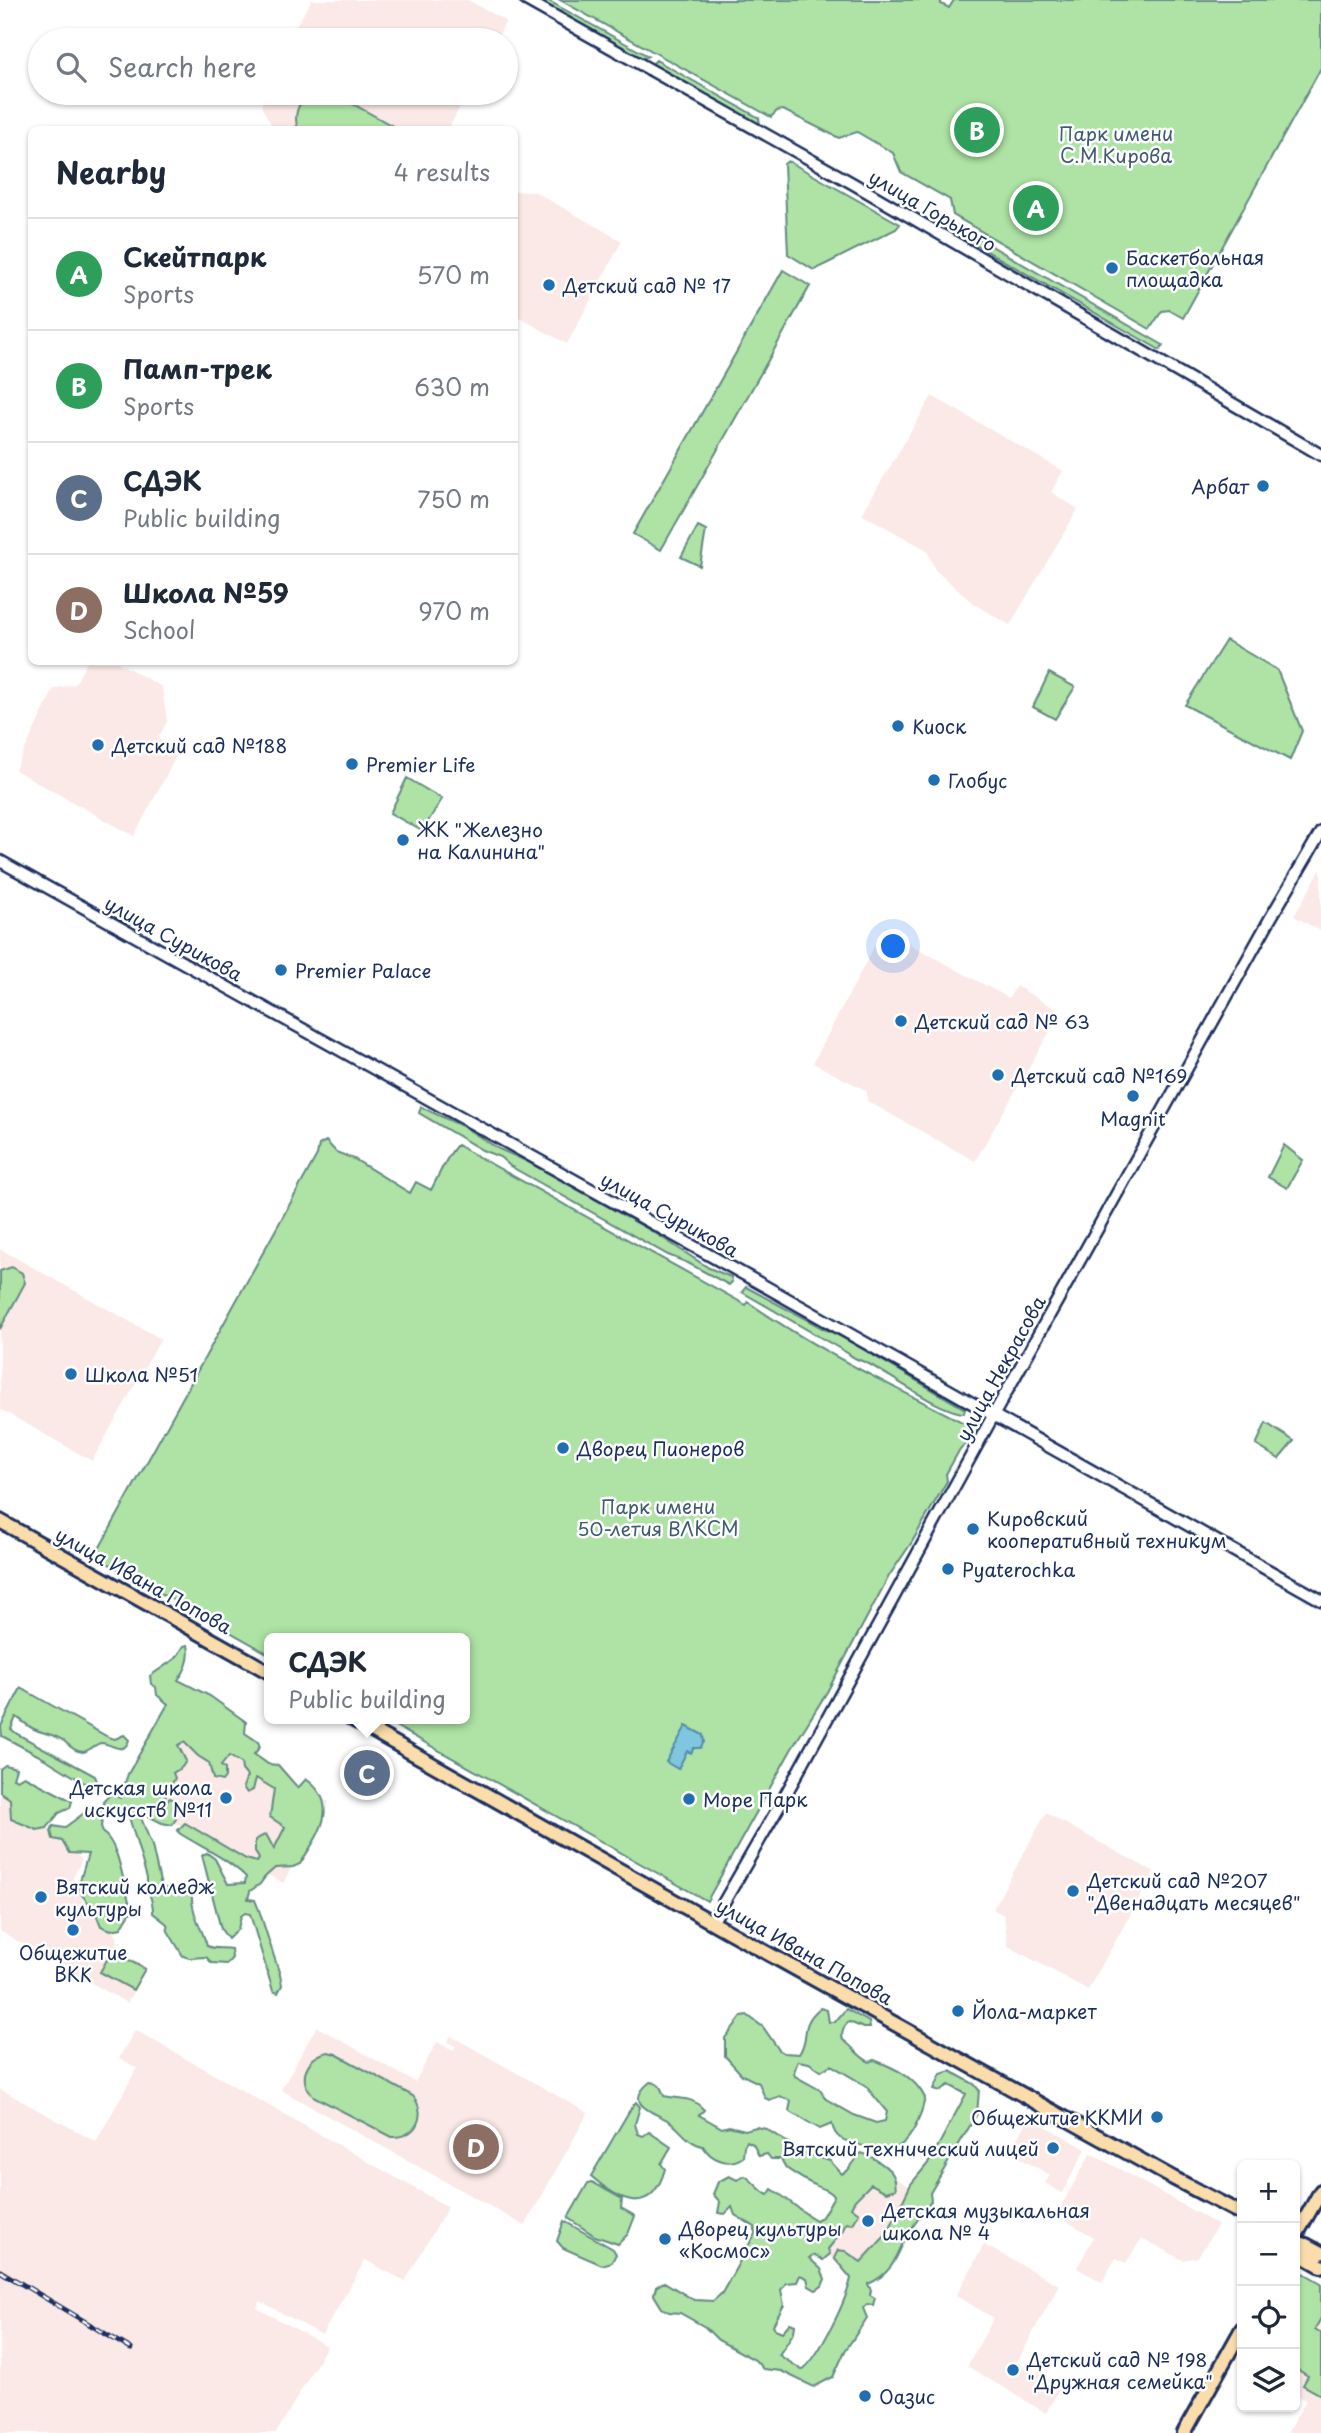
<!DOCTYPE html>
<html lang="en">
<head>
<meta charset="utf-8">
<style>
  body { margin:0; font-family:"Playpen Sans",sans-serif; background:#f6f6f7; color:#1f2937 }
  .controls { position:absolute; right:21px; bottom:21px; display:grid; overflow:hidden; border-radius:10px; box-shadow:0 2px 5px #0004 }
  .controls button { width:63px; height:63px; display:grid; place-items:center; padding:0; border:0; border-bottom:2px solid #e0e1e3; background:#fff; color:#1f2937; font:35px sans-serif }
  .you { position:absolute; left:894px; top:947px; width:24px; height:24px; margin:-18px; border:5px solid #fff; border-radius:50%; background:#1a73e8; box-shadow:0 0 0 10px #1a73e833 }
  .badge { display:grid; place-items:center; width:46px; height:46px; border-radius:50%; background:#111827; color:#fff; font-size:23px; font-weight:700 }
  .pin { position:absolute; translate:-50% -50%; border:4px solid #fff; box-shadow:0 2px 7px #0006 }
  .popup { position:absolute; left:264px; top:1633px; width:206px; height:91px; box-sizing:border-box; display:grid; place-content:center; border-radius:10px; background:#fff; filter:drop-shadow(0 2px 5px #0005); font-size:23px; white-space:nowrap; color:#747a83 }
  .popup b { font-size:26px; color:#1f2937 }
  .popup::after { content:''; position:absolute; left:50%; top:100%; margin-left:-14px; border:14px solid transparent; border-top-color:#fff }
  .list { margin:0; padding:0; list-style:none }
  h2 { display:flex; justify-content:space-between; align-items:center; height:91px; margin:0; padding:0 28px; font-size:30px }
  h2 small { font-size:23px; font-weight:400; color:#747a83 }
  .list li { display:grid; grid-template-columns:46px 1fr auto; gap:21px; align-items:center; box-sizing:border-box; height:112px; padding:0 28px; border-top:2px solid #e0e1e3 }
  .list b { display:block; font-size:26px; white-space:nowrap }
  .list p { margin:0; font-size:23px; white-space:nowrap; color:#747a83 }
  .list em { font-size:23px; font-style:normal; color:#747a83 }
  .icon { flex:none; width:38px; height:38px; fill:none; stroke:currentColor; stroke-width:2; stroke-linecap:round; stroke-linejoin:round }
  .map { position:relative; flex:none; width:1321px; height:2433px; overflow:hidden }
  .search { position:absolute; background:#fff; box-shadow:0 2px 5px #0004; left:28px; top:28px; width:490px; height:77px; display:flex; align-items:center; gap:18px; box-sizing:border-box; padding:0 24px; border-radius:38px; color:#747a83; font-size:26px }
  .panel { position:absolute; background:#fff; box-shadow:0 2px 5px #0004; left:28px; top:126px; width:490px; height:539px; border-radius:10px }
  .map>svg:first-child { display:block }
  .built { fill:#fae9e6 }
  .green { fill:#aee3a5; stroke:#648982; stroke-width:2; fill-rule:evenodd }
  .water { fill:#7ec7de; stroke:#568aab; stroke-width:2 }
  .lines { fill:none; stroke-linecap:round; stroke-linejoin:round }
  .minor-casing { stroke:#1b2f5e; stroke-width:15 }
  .major-casing { stroke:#1b2f5e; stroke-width:18 }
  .minor { stroke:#fff; stroke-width:10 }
  .major { stroke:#fbddab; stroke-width:12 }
  .rail-casing { stroke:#1b2f5e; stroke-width:5 }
  .rail { stroke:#fff; stroke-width:2.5; stroke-dasharray:8; stroke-linecap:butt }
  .poi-dot { fill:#1f6fb2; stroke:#fff; stroke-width:2.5 }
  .labels { text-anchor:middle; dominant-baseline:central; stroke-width:5; stroke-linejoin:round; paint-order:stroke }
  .park-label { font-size:19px; fill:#405c70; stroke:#fff }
  .street-label { font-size:19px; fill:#1b2f5e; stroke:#fff }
  .poi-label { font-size:19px; fill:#1b2f5e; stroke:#fff; text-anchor:start }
</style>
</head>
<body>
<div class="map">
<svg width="1321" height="2433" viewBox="0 0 1321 2433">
  <rect width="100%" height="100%" fill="#fff"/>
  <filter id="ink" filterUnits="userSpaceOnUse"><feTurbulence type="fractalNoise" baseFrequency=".0143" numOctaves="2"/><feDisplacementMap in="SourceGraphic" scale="14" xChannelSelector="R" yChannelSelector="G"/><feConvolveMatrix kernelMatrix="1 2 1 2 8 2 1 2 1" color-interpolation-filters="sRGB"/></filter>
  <g filter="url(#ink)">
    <path class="built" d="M312 0H468L506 21 496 40H287Z
      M262 93H467L448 130 274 129 262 108Z
      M514 191 535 192 622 241 567 344 515 315Z
      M932 396 1063 471 1051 492 1078 509 1010 625 974 604 935 570 927 550 862 514Z
      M87 662H117L162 687 167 722 158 738 179 751 134 836 15 770 54 689 75 684Z
      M1321 869V931L1294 916Z
      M885 926 900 930 911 945 1009 998 1016 986 1061 1012 975 1161 867 1101V1091L813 1063Z
      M0 1249 161 1339 92 1461 0 1409Z
      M169 1713 329 1802 283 1883 124 1794Z
      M0 1790 21 1802 82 1860 73 1877V1886L81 1894 83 1901 105 1914 117 1937 119 1951 147 1968 127 2003 0 1931Z
      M1046 1813 1154 1872 1088 1990 1008 1946 1004 1915 993 1909Z
      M318 2024 317 2027 415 2082 437 2042 453 2051 456 2046 447 2042 451 2036 588 2113 525 2226 281 2090Z
      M135 2030 448 2207 405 2281 365 2260 322 2335 260 2301 257 2308 327 2346 276 2433H0V2089L96 2142 137 2068 119 2058Z
      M1029 2117 1086 2149 1062 2193 1045 2183 1050 2175 1009 2152Z
      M1091 2153 1218 2225 1198 2257 1183 2260 1142 2238 1126 2263 1116 2258 1102 2282 1077 2268 1094 2237 1056 2215Z
      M862 2159 923 2194 873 2282 812 2247Z
      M984 2245 1059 2285 1017 2362 1037 2374 1039 2370 1046 2374 1045 2378 1060 2387 1046 2413 967 2366 994 2318 956 2296Z
      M1295 2268 1321 2283V2433H1287L1306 2400 1295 2394Z"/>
    <path class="green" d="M535 0H547L648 56 643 59Z
      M560 0H941V4L949 8 954 0H1321V68L1183 318 1169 310 1162 311 1150 329 953 215 950 200 901 172 893 153 857 132 839 138 783 110 777 111 771 117Z
      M656 60 759 118 760 125 652 64Z
      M311 93H333L398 129H298C293 116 298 100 311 93Z
      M788 161 900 224 896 229 814 270 788 254 784 164Z
      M936 214 1163 345 1160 350 934 221Z
      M783 270 810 286 661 550 633 534Z
      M698 526 706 530 700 566 681 557Z
      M1226 640 1277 670 1302 731 1290 760 1185 705Z
      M1049 673 1075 687 1055 719 1033 707Z
      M407 778 442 799 422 831 390 813Z
      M421 1107 464 1127 499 1149 526 1161 655 1233 709 1268 731 1277 732 1282 729 1285 688 1263 668 1255 510 1166 500 1157 482 1150 419 1113Z
      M326 1141 336 1152 354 1159 410 1193 416 1182 431 1190C439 1175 446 1157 457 1145L746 1305 748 1302C817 1351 895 1387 970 1426L974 1434 960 1449 946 1474 947 1481 912 1542 889 1576 827 1692 791 1750 707 1901 383 1719H465V1638H269V1654L95 1556 317 1155 319 1145Z
      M1284 1145 1303 1160 1287 1188 1268 1177Z
      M12 1267 22 1273 25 1283 0 1329V1271Z
      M746 1287 826 1330 855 1342 869 1353 965 1409 964 1413C941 1412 891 1376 869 1364 861 1360 855 1360 849 1354L742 1292Z
      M1266 1423 1294 1441 1279 1459 1256 1445Z
      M188 1645C191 1659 186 1670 178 1680L210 1696 246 1722 245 1733 258 1742 260 1747 254 1754 268 1764 278 1765 298 1788 306 1779C342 1805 318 1835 300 1864L293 1867 275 1868 265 1877 260 1884 250 1891 248 1899 255 1900 259 1910 280 1975 282 1985 278 1993 273 1991 250 1914 245 1913 241 1916 238 1929 228 1939 221 1929 202 1855 207 1853 215 1859 228 1884 245 1883 246 1877C227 1858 201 1847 179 1833L178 1830 185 1823 246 1859 257 1862 259 1859 255 1851V1840L266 1834 274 1849 285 1827 270 1817 274 1789 256 1778 253 1790 247 1793 243 1787 247 1776 242 1770 241 1763 229 1756 221 1766 225 1769V1777L222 1781 213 1779 209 1763 198 1756 184 1742 178 1745 186 1761 182 1767 173 1773 175 1778 160 1806 170 1798 176 1801V1819L172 1825 162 1823 144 1814 140 1815 152 1846 160 1882 164 1888 192 1892C190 1911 202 1928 207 1946 215 1950 223 1947 231 1949L232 1958 227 1964 212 1963 206 1957 189 1958 183 1956 168 1931 167 1924 153 1913C154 1900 146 1891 147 1878L127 1810 123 1807 105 1808 103 1802 111 1793 120 1798 128 1774 168 1704 157 1695 156 1687 151 1684 150 1676 176 1658 184 1646Z
      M21 1688 108 1737 115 1739 124 1735 129 1740C124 1756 112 1744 102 1743 95 1743 90 1751 83 1752 75 1752 70 1746 64 1741 55 1734 44 1734 34 1729 27 1726 22 1720 16 1717L11 1729 17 1734 95 1776 98 1784 91 1787 47 1760 2 1736 1 1726Z
      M5 1765 16 1768 13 1778 17 1780 24 1776 72 1801 70 1808 59 1813 47 1828 37 1830 11 1819 10 1799 0 1792V1769Z
      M93 1809 104 1811 101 1826 103 1833C121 1846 123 1889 132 1910L121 1928 111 1930 101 1926 95 1911 82 1895 79 1884 88 1854 69 1853 62 1841 53 1839 51 1831 53 1826 64 1828 84 1813Z
      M112 1951 145 1969 133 1990 100 1972Z
      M820 2008 827 2010 829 2022H835L846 2009 869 2022 870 2028H864L849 2022C842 2027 841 2033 843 2040 854 2047 858 2057 870 2062L874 2060C895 2068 915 2077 925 2098 921 2116 913 2141 894 2149 887 2153 848 2143 840 2138 836 2135 833 2129 832 2124L820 2129 789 2111 791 2101 780 2096 769 2100 765 2098 759 2083 742 2075 725 2056V2038L742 2016 747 2015 763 2027 779 2050 784 2053 799 2054C811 2037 798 2026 820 2008ZM798 2061 809 2063 821 2071 831 2065 866 2086 887 2112 885 2121 876 2123 854 2115 826 2099 820 2090 795 2076 794 2072Z
      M328 2052 336 2054 413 2096C428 2115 416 2138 392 2137L313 2096C297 2079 306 2057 328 2052Z
      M950 2071 974 2084 979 2090 977 2114 930 2193 931 2201C923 2214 909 2229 903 2243 895 2262 888 2276 868 2284L871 2290 870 2295 875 2298 873 2305 867 2304 863 2308 867 2318 845 2351 833 2377 814 2387 781 2371 763 2369 755 2360 718 2340 705 2327 680 2313 669 2312 662 2308 654 2295 656 2287 664 2282 694 2300 713 2301 722 2293 755 2234V2227L735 2215 732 2207 725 2214 718 2213 720 2202 713 2194 718 2182 729 2176 737 2180 745 2176C754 2181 759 2191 768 2195L772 2189C788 2199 800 2211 816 2220L822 2217 834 2196C829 2189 822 2189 815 2185 805 2181 795 2174 786 2168L781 2159H771L767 2154 759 2156 753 2144 747 2141 744 2146 743 2157C729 2167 711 2160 703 2146 690 2144 682 2132 672 2123 662 2114 619 2107 650 2082 659 2083 661 2087 664 2096 680 2100 691 2095 704 2110L699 2115 722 2128 729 2126 745 2130 756 2127 766 2129 804 2153 830 2161 842 2174 848 2170 861 2153C870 2155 891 2168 894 2177 896 2181 895 2185 896 2189L886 2192 871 2184 855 2200 851 2207 859 2213 853 2224 846 2223 842 2232 828 2249 830 2254 823 2260 813 2255 809 2258 821 2269 825 2279 822 2286 816 2290 809 2286 807 2278 800 2275 797 2282 786 2283 781 2290 784 2305 773 2325 775 2329 782 2332 790 2323 795 2325 794 2332 779 2355 802 2370C819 2358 847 2299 851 2278L834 2258 838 2250 845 2251 861 2262 887 2234 911 2184 930 2161 966 2094 949 2085 940 2091 934 2089 941 2074Z
      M636 2102 640 2107 635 2124 638 2134 643 2136 649 2132 671 2147 661 2164 665 2169C651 2218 619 2201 591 2176L631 2108Z
      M592 2182 622 2199 621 2208 635 2216 628 2234 618 2244 595 2236 568 2218 588 2183Z
      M564 2221 613 2249 616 2254 612 2262 602 2265 563 2248 557 2241Z
      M1295 2268 1321 2283V2318L1315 2329 1321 2333V2395L1303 2385 1308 2376 1295 2368Z"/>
    <path class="water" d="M686 1726 703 1735 704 1742 700 1748H694L691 1753 687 1751 678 1769 666 1762Z"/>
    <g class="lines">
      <g class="minor-casing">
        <path id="minor" d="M526 0 852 183 1321 455
          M0 861 729 1266 1321 1600
          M713 1921 781 1803 993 1416 1270 919 1321 832"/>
      </g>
      <g class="major-casing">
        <path id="major" d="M0 1521 269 1672
          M352 1719 731 1933 1173 2178 1242 2214
          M1295 2237 1321 2191
          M1295 2242 1306 2245 1321 2253
          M1295 2246 1300 2254 1321 2266
          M1184 2433 1242 2329"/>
      </g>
      <use href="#minor" class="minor"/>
      <use href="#major" class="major"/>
      <g class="rail-casing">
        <path id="rail" d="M0 2271 131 2349"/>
      </g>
      <use href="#rail" class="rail"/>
    </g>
  </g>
  <g class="poi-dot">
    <circle cx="1112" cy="268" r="7"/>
    <circle cx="549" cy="285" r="7"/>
    <circle cx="1263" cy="486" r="7"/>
    <circle cx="898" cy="726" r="7"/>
    <circle cx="98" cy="745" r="7"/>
    <circle cx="352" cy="764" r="7"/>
    <circle cx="934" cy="780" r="7"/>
    <circle cx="403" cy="840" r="7"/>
    <circle cx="281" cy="970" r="7"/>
    <circle cx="901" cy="1021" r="7"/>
    <circle cx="998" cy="1075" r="7"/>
    <circle cx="1133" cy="1096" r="7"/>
    <circle cx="71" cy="1374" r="7"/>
    <circle cx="563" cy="1448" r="7"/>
    <circle cx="973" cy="1529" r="7"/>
    <circle cx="948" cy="1569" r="7"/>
    <circle cx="226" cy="1798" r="7"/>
    <circle cx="689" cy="1799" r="7"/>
    <circle cx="1073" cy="1891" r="7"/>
    <circle cx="41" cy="1897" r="7"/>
    <circle cx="73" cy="1930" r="7"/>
    <circle cx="958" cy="2011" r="7"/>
    <circle cx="1157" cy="2117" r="7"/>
    <circle cx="1053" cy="2148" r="7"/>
    <circle cx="868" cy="2221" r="7"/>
    <circle cx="665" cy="2239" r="7"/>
    <circle cx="1013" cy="2370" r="7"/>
    <circle cx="865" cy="2396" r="7"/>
  </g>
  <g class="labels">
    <g class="park-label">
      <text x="1116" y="133">Парк имени<tspan x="1116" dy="22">С.М.Кирова</tspan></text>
      <text x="658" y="1506">Парк имени<tspan x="658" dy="22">50-летия ВЛКСМ</tspan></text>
    </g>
    <g class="street-label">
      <text transform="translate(933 210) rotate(30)">улица Горького</text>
      <text transform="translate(174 938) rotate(29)">улица Сурикова</text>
      <text transform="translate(670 1214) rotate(29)">улица Сурикова</text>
      <text transform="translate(1000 1368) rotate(-61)">улица Некрасова</text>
      <text transform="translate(144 1580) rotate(29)">улица Ивана Попова</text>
      <text transform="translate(805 1951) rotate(29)">улица Ивана Попова</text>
    </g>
    <g class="poi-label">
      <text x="1126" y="257">Баскетбольная<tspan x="1126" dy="22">площадка</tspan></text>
      <text x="563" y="285">Детский сад № 17</text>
      <text x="1249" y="486" text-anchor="end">Арбат</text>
      <text x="912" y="726">Киоск</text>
      <text x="112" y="745">Детский сад №188</text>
      <text x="366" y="764">Premier Life</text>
      <text x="948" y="780">Глобус</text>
      <text x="417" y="829">ЖК "Железно<tspan x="417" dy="22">на Калинина"</tspan></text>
      <text x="295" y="970">Premier Palace</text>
      <text x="915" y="1021">Детский сад № 63</text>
      <text x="1012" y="1075">Детский сад №169</text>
      <text x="1133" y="1118" text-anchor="middle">Magnit</text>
      <text x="85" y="1374">Школа №51</text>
      <text x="577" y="1448">Дворец Пионеров</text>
      <text x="987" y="1518">Кировский<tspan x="987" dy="22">кооперативный техникум</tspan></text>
      <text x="962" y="1569">Pyaterochka</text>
      <text x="212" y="1787" text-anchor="end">Детская школа<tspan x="212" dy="22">искусств №11</tspan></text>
      <text x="703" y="1799">Море Парк</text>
      <text x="1087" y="1880">Детский сад №207<tspan x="1087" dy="22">"Двенадцать месяцев"</tspan></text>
      <text x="55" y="1886">Вятский колледж<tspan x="55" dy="22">культуры</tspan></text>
      <text x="73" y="1952" text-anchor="middle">Общежитие<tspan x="73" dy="22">ВКК</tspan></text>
      <text x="972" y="2011">Йола-маркет</text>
      <text x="1143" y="2117" text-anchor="end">Общежитие ККМИ</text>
      <text x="1039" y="2148" text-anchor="end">Вятский технический лицей</text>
      <text x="882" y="2210">Детская музыкальная<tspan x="882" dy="22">школа № 4</tspan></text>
      <text x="679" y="2228">Дворец культуры<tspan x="679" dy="22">«Космос»</tspan></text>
      <text x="1027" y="2359">Детский сад № 198<tspan x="1027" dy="22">"Дружная семейка"</tspan></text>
      <text x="879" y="2396">Оазис</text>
    </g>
  </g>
</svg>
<div class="controls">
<button>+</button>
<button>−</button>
<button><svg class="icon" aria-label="locate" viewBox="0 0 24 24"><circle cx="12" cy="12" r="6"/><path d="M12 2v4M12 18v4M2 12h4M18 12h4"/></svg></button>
<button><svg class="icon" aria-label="layers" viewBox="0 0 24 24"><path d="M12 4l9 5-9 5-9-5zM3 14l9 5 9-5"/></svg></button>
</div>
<div class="you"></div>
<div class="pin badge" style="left:1036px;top:208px;background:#2e9e5b">A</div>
<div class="pin badge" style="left:977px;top:130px;background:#2e9e5b">B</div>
<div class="pin badge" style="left:367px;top:1773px;background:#5c6f8a">C</div>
<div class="popup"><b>СДЭК</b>Public building</div>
<div class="pin badge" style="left:476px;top:2147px;background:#8d6e63">D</div>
<div class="search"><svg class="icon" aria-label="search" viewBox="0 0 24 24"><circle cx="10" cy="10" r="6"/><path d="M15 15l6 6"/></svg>Search here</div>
<section class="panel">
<h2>Nearby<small>4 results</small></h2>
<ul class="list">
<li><span class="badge" style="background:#2e9e5b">A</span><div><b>Скейтпарк</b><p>Sports</p></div><em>570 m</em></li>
<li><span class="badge" style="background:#2e9e5b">B</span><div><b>Памп-трек</b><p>Sports</p></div><em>630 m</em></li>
<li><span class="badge" style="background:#5c6f8a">C</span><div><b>СДЭК</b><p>Public building</p></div><em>750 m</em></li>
<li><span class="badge" style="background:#8d6e63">D</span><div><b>Школа №59</b><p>School</p></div><em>970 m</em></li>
</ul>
</section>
</div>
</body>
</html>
